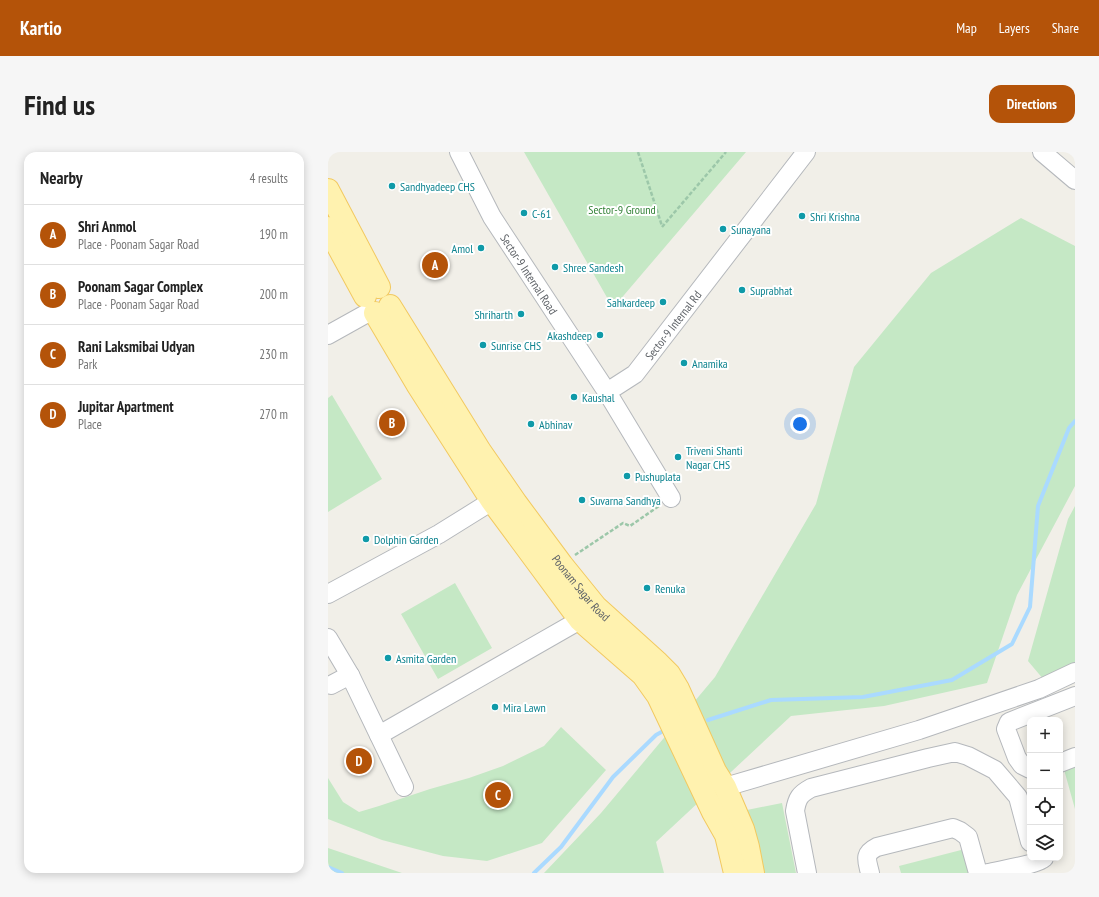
<!DOCTYPE html>
<html lang="en">
<head>
<meta charset="utf-8">
<style>
  body { margin:0; font-family:"PT Sans Narrow",sans-serif; background:#f6f6f6; color:#222 }
  .controls { position:absolute; right:12px; bottom:12px; display:grid; overflow:hidden; border-radius:8px; box-shadow:0 2px 10px #0003 }
  .controls button { width:36px; height:36px; display:grid; place-items:center; padding:0; border:0; border-bottom:1px solid #e0e0e0; background:#fff; color:#222; font:20px sans-serif }
  .you { position:absolute; left:472px; top:272px; width:14px; height:14px; margin:-10px; border:3px solid #fff; border-radius:50%; background:#1a73e8; box-shadow:0 0 0 6px #1a73e833 }
  .badge { display:grid; place-items:center; width:26px; height:26px; border-radius:50%; background:#b45309; color:#fff; font-size:13px; font-weight:700 }
  .pin { position:absolute; translate:-50% -50%; border:2px solid #fff; box-shadow:0 1px 4px #0006 }
  .list { margin:0; padding:0; list-style:none }
  h2 { display:flex; justify-content:space-between; align-items:center; height:52px; margin:0; padding:0 16px; font-size:17px }
  h2 small { font-size:13px; font-weight:400; color:#767676 }
  .list li { display:grid; grid-template-columns:26px 1fr auto; gap:12px; align-items:center; box-sizing:border-box; height:60px; padding:0 16px; border-top:1px solid #e0e0e0 }
  .list b { display:block; font-size:15px; white-space:nowrap }
  .list p { margin:0; font-size:13px; white-space:nowrap; color:#767676 }
  .list em { font-size:13px; font-style:normal; color:#767676 }
  .icon { flex:none; width:22px; height:22px; fill:none; stroke:currentColor; stroke-width:2; stroke-linecap:round; stroke-linejoin:round }
  .map { position:relative; flex:none; width:747px; height:721px; overflow:hidden; border-radius:12px }
  header { display:flex; align-items:center; gap:24px; box-sizing:border-box; height:56px; padding:0 20px; background:#b45309; color:#fff }
  header strong { font-size:19px }
  nav { display:flex; gap:22px; margin-inline-start:auto; font-size:14px }
  .intro { display:flex; align-items:center; justify-content:space-between; box-sizing:border-box; height:96px; padding:0 24px }
  h1 { margin:0; font-size:28px }
  .button { padding:10px 18px; border-radius:12px; background:#b45309; color:#fff; font-size:14px; font-weight:700 }
  main { display:flex; gap:24px; padding:0 24px }
  aside { flex:1; background:#fff; border-radius:12px; box-shadow:0 2px 10px #0003 }
  .map>svg:first-child { display:block }
  .green { fill:#c5e8c5 }
  .lines { fill:none; stroke-linecap:round; stroke-linejoin:round }
  .stream { stroke:#aadaff; stroke-width:4 }
  .minor-casing { stroke:#b5b8bc; stroke-width:20 }
  .major-casing { stroke:#f2c960; stroke-width:24 }
  .path { stroke:#9cc7a9; stroke-width:2.5; stroke-dasharray:4 2; stroke-linecap:butt }
  .minor { stroke:#fff; stroke-width:18 }
  .major { stroke:#fff2af; stroke-width:22 }
  .culture-dot { fill:#0f9aa8; stroke:#fff; stroke-width:1.5 }
  .labels { text-anchor:middle; dominant-baseline:central; stroke-width:4; stroke-linejoin:round; paint-order:stroke }
  .culture-label { font-size:12px; fill:#0d838f; stroke:#fff; text-anchor:start }
  .park-label { font-size:12px; fill:#348238; stroke:#fff }
  .street-label { font-size:12px; fill:#5f6368; stroke:#fff }
</style>
</head>
<body>
<header>
<strong>Kartio</strong>
<nav><a>Map</a><a>Layers</a><a>Share</a></nav>
</header>
<div class="intro"><h1>Find us</h1><a class="button">Directions</a></div>
<main>
<aside>
<h2>Nearby<small>4 results</small></h2>
<ul class="list">
<li><span class="badge">A</span><div><b>Shri Anmol</b><p>Place · Poonam Sagar Road</p></div><em>190 m</em></li>
<li><span class="badge">B</span><div><b>Poonam Sagar Complex</b><p>Place · Poonam Sagar Road</p></div><em>200 m</em></li>
<li><span class="badge">C</span><div><b>Rani Laksmibai Udyan</b><p>Park</p></div><em>230 m</em></li>
<li><span class="badge">D</span><div><b>Jupitar Apartment</b><p>Place</p></div><em>270 m</em></li>
</ul>
</aside>
<div class="map">
<svg width="747" height="721" viewBox="0 0 747 721">
  <rect width="100%" height="100%" fill="#f1efe8"/>
  <path class="green" d="M196 0H418L285 156Z
    M693 66 747 94V334L689 443 659 531 556 554 463 564 328 690 336 721H216L273 661 387 525 488 352 526 215 603 121Z
    M4 243 54 327 0 360V246Z
    M747 354V514L716 528 700 509 740 367Z
    M127 431 164 496 110 527 73 462Z
    M233 575 278 618 214 691 159 709 115 704 54 688 0 667V626L15 650 31 660 51 654 102 637 141 626 175 614 216 594Z
    M747 611V657L735 614Z
    M454 651 468 721H426L414 659Z
    M0 696 74 721H0Z
    M637 697 644 721H573L571 714Z"/>
  <g class="lines">
    <path class="stream" d="M380 568 443 548 535 545 624 528 684 492 702 455 710 354 741 276 747 269
      M0 715 14 721
      M206 721 233 695 285 625 328 583 337 578"/>
    <g class="minor-casing">
      <g id="minor">
        <path id="s1" d="M131 0 164 65 279 240"/>
        <path d="M714 0 747 28"/>
        <path d="M0 183 43 159"/>
        <path id="s2" d="M343 346 279 240 307 222 478 0"/>
        <path d="M0 442 111 382 164 349"/>
        <path d="M0 486 22 523 76 635"/>
        <path d="M3 533 22 523"/>
        <path d="M51 583 252 468 263 459"/>
        <path d="M732 611 747 605"/>
        <path d="M702 617 694 613 689 606 678 577 681 570 747 544"/>
        <path d="M397 635 591 578 711 537 747 520"/>
        <path d="M479 721 467 659C469 646 472 642 483 636L600 606 627 600 640 604 667 618 690 645 702 690"/>
        <path d="M542 721C539 708 535 702 549 695L625 676 632 679 640 685 650 721"/>
        <path d="M660 721C672 718 708 713 716 706"/>
      </g>
    </g>
    <g class="major-casing">
      <g id="major">
        <path d="M0 38 51 135"/>
        <path d="M0 76 37 144"/>
        <path id="s3" d="M62 154 152 299 188 351 234 413 268 455 330 511 341 522 350 537 387 619 397 635 415 677 420 695 425 721"/>
        <path d="M47 161 89 232 164 349 252 468 315 523 330 544 385 660 398 683 407 721"/>
      </g>
    </g>
    <path class="path" d="M310 0 334 74
      M334 75 398 0
      M247 403 295 371 302 374 331 354"/>
    <use href="#minor" class="minor"/>
    <use href="#major" class="major"/>
  </g>
  <g class="culture-dot">
    <circle cx="64" cy="34" r="4"/>
    <circle cx="196" cy="61" r="4"/>
    <circle cx="474" cy="64" r="4"/>
    <circle cx="395" cy="77" r="4"/>
    <circle cx="153" cy="96" r="4"/>
    <circle cx="227" cy="115" r="4"/>
    <circle cx="414" cy="138" r="4"/>
    <circle cx="335" cy="150" r="4"/>
    <circle cx="193" cy="162" r="4"/>
    <circle cx="272" cy="183" r="4"/>
    <circle cx="155" cy="193" r="4"/>
    <circle cx="356" cy="211" r="4"/>
    <circle cx="246" cy="245" r="4"/>
    <circle cx="203" cy="272" r="4"/>
    <circle cx="350" cy="305" r="4"/>
    <circle cx="299" cy="324" r="4"/>
    <circle cx="254" cy="348" r="4"/>
    <circle cx="38" cy="387" r="4"/>
    <circle cx="319" cy="436" r="4"/>
    <circle cx="60" cy="506" r="4"/>
    <circle cx="167" cy="555" r="4"/>
  </g>
  <g class="labels">
    <g class="culture-label">
      <text x="72" y="34">Sandhyadeep CHS</text>
      <text x="204" y="61">C-61</text>
      <text x="482" y="64">Shri Krishna</text>
      <text x="403" y="77">Sunayana</text>
      <text x="145" y="96" text-anchor="end">Amol</text>
      <text x="235" y="115">Shree Sandesh</text>
      <text x="422" y="138">Suprabhat</text>
      <text x="327" y="150" text-anchor="end">Sahkardeep</text>
      <text x="185" y="162" text-anchor="end">Shriharth</text>
      <text x="264" y="183" text-anchor="end">Akashdeep</text>
      <text x="163" y="193">Sunrise CHS</text>
      <text x="364" y="211">Anamika</text>
      <text x="254" y="245">Kaushal</text>
      <text x="211" y="272">Abhinav</text>
      <text x="358" y="298">Triveni Shanti<tspan x="358" dy="14">Nagar CHS</tspan></text>
      <text x="307" y="324">Pushuplata</text>
      <text x="262" y="348">Suvarna Sandhya</text>
      <text x="46" y="387">Dolphin Garden</text>
      <text x="327" y="436">Renuka</text>
      <text x="68" y="506">Asmita Garden</text>
      <text x="175" y="555">Mira Lawn</text>
    </g>
    <g class="park-label">
      <text x="294" y="57">Sector-9 Ground</text>
    </g>
    <g class="street-label">
      <text stroke="none"><textPath href="#s1" startOffset="141">Sector-9 Internal Road</textPath></text>
      <text stroke="none"><textPath href="#s2" startOffset="219">Sector-9 Internal Rd</textPath></text>
      <text stroke="none"><textPath href="#s3" startOffset="341">Poonam Sagar Road</textPath></text>
    </g>
  </g>
</svg>
<div class="controls">
<button>+</button>
<button>−</button>
<button><svg class="icon" aria-label="locate" viewBox="0 0 24 24"><circle cx="12" cy="12" r="6"/><path d="M12 2v4M12 18v4M2 12h4M18 12h4"/></svg></button>
<button><svg class="icon" aria-label="layers" viewBox="0 0 24 24"><path d="M12 4l9 5-9 5-9-5zM3 14l9 5 9-5"/></svg></button>
</div>
<div class="you"></div>
<div class="pin badge" style="left:107px;top:113px">A</div>
<div class="pin badge" style="left:64px;top:271px">B</div>
<div class="pin badge" style="left:170px;top:643px">C</div>
<div class="pin badge" style="left:31px;top:609px">D</div>
</div>
</main>
</body>
</html>
